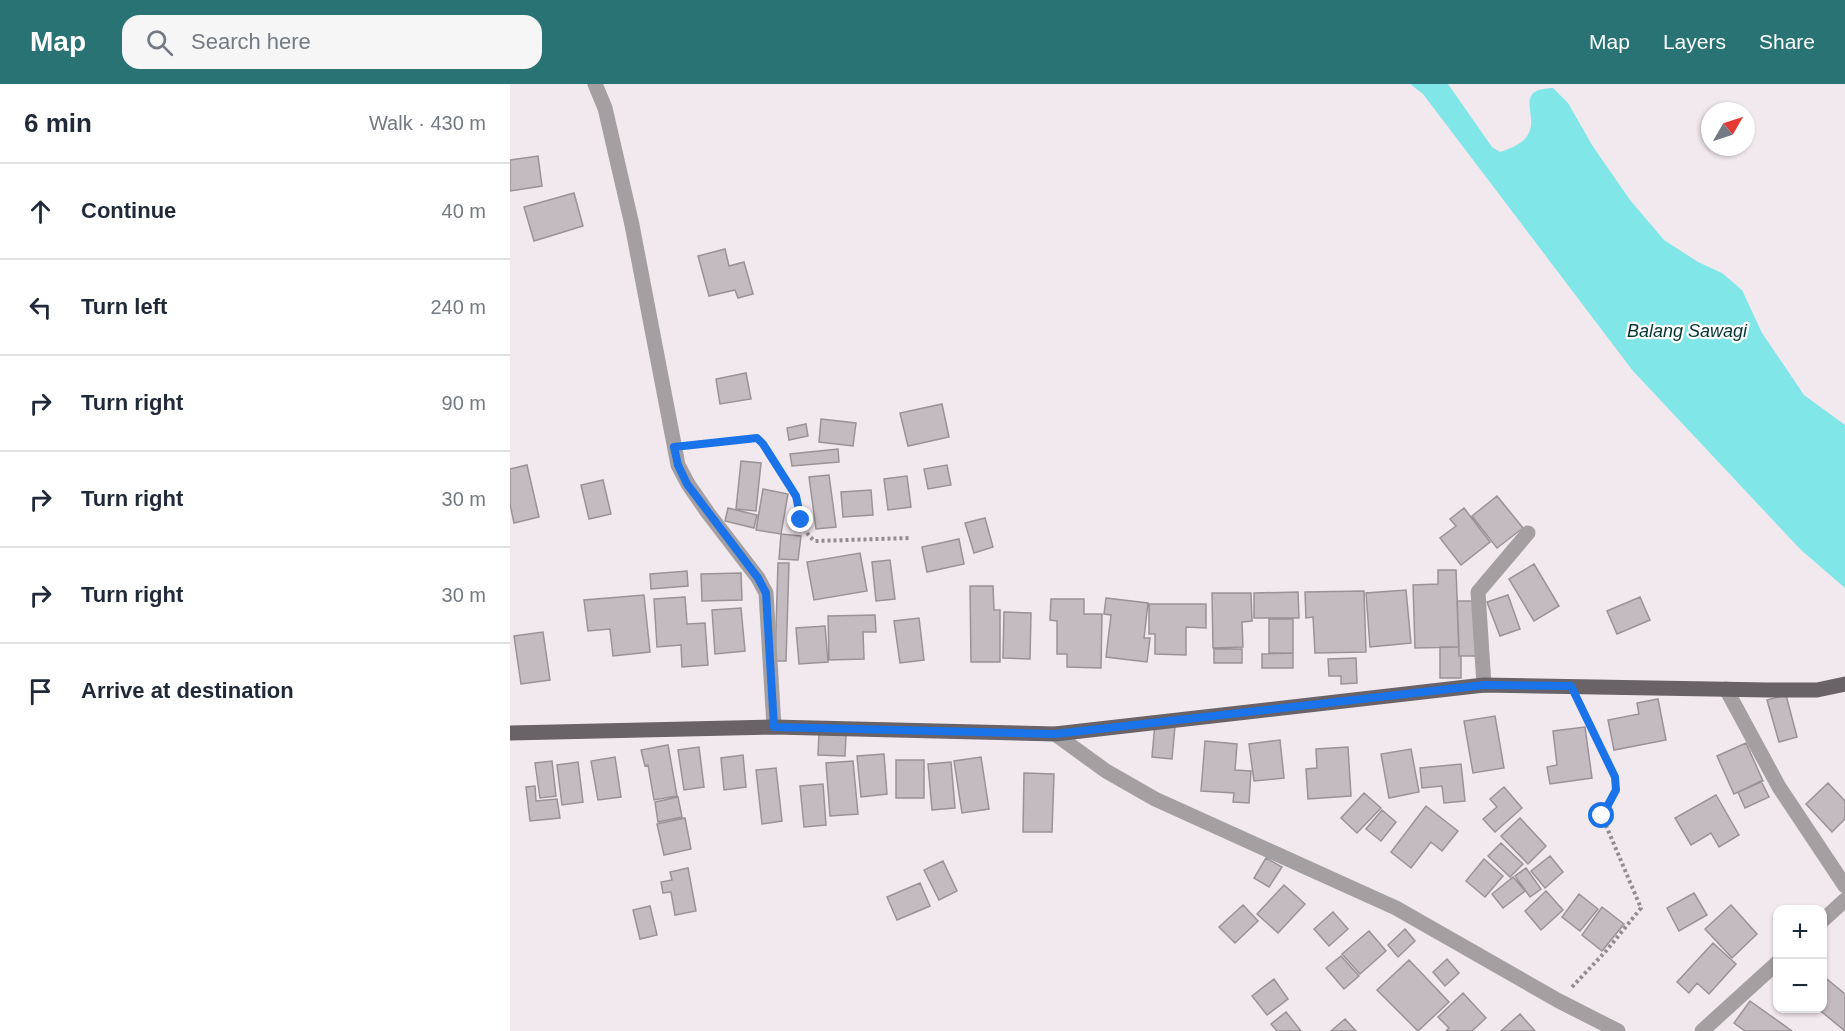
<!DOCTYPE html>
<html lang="en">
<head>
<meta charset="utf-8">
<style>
  body { margin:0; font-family:Arial,sans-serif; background:#f6f6f7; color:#1f2937 }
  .controls { position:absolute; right:18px; bottom:18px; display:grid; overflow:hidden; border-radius:12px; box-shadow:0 2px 4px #0004 }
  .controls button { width:54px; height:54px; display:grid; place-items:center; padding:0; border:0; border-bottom:2px solid #e0e1e3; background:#fff; color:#1f2937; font:30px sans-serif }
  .compass { position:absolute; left:1191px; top:18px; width:54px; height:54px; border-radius:50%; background:#fff; box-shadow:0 2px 4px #0004; rotate:51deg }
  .stop { position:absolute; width:18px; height:18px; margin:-14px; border:4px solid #1a73e8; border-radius:50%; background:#fff }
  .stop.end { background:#1a73e8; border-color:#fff; box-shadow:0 2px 6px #0008 }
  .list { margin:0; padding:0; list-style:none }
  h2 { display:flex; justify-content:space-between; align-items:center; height:78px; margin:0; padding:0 24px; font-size:26px }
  h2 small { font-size:20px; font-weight:400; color:#747a83 }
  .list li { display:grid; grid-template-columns:39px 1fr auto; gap:18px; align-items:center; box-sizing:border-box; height:96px; padding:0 24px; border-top:2px solid #e0e1e3 }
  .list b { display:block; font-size:22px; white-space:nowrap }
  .list em { font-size:20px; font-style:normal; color:#747a83 }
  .icon { flex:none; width:33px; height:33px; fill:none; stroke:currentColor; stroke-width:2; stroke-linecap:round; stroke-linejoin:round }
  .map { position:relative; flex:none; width:1335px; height:947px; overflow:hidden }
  header { display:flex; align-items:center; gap:36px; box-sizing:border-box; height:84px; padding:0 30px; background:#297374; color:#fff }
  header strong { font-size:28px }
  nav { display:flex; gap:33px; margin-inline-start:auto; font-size:21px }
  .search { width:420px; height:54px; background:#f6f6f7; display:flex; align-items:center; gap:15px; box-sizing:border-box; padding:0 21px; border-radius:18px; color:#747a83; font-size:22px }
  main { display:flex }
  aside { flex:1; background:#fff }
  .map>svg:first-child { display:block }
  .water { fill:#81e6e7 }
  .building { fill:#c4bbc0; stroke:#9a9296; stroke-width:1.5 }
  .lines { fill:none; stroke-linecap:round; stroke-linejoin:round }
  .path { stroke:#928c8f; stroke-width:4; stroke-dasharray:3 3; stroke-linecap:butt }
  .street { stroke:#a4a0a2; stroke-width:15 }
  .primary { stroke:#696266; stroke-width:15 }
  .route { stroke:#1a73e8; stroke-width:8 }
  .labels { text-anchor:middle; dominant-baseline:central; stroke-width:4.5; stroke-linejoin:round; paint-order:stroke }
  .water-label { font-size:18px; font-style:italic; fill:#003434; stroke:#fff }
</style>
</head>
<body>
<header>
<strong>Map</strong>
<div class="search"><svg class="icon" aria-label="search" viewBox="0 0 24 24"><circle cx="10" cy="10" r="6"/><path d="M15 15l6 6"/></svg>Search here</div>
<nav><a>Map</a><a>Layers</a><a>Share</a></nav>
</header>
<main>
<aside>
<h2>6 min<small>Walk · 430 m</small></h2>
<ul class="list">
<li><svg class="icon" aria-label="ahead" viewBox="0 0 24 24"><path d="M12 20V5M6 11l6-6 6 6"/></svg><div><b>Continue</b></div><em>40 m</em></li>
<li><svg class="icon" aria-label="left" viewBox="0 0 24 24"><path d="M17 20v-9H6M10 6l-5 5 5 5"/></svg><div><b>Turn left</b></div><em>240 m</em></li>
<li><svg class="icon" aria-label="right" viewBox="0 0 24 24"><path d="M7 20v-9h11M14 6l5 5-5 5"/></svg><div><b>Turn right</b></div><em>90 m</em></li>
<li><svg class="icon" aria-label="right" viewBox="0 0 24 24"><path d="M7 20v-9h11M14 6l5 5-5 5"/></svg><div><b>Turn right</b></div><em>30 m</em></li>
<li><svg class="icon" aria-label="right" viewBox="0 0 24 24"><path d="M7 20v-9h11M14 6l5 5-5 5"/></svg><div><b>Turn right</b></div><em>30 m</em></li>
<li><svg class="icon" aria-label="arrive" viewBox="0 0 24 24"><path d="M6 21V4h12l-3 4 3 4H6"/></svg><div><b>Arrive at destination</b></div></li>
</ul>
</aside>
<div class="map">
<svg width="1335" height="947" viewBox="0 0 1335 947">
  <rect width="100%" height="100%" fill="#f2e9ee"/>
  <path class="water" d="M900 0H938L982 63 990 68C1002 64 1016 59 1020 46 1026 28 1005 5 1043 4L1058 19 1082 61 1120 116 1154 156 1188 178 1212 189 1232 206 1252 249 1294 311 1335 341V504L1290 465 1123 287 913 10Z"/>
  <path class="building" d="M28 72 32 102 0 107V76Z
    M64 109 73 142 24 157 14 123Z
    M215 165 219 182 234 178 243 210 228 214 225 206 199 212 188 172Z
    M236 289 241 315 210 320 206 295Z
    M432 320 439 353 398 362 390 329Z
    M311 335 346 339 343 362 309 358Z
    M296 340 298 352 279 356 277 344Z
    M328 365 329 378 282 382 280 370Z
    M231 377 251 379 246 427 226 425Z
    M17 381 29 433 4 439 0 420V385Z
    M437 381 441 401 418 405 414 385Z
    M319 391 326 443 306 445 299 393Z
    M397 392 401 423 378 426 374 395Z
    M93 396 101 430 79 435 71 401Z
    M253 405 278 410 271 450 246 446Z
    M361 406 363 431 333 433 331 408Z
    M987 412 1013 444 987 464 962 432Z
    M218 424 247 431 244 444 215 437Z
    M954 424 980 458 951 481 930 454 946 442 940 435Z
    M475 434 483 463 464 469 455 439Z
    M271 450 291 452 288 476 269 475Z
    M449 455 454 480 417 488 412 463Z
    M350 469 357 507 304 516 297 478Z
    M380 476 385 515 366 517 362 478Z
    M268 479H279L276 577H265Z
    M1024 480 1049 522 1024 537 999 495Z
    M928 486H946L949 563 905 564 903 501 928 500Z
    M177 487 178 502 141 505 140 490Z
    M231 489 232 516 192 517 191 490Z
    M460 502H483L484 526H490V578H461Z
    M896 506 901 559 860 563 856 509Z
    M854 507 856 568 805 569 803 533 796 534 795 508Z
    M788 508 789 534H744V509Z
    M702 509H741L742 537 732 538 733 563 703 564Z
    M134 511 140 568 103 572 100 545 78 547 74 516Z
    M998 511 1010 545 990 552 977 518Z
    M175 513 177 540 195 539 198 581 172 583 171 561 147 563 144 515Z
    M1130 513 1140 536 1107 550 1097 527Z
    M596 514 638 519 634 554H640L637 578 596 573 601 531 594 530Z
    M541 515H574V530H592L591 584 557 583V570H547V537L540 536Z
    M947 517H967L969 572H949Z
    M639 520H696V544L676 543V571L645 570V550H639Z
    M231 524 235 567 205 570 202 526Z
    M494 528 521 529 520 575 493 574Z
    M365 531 366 548H353L354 575 319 576 318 532Z
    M409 534 414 576 390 579 384 537Z
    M759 535H783V569H759Z
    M315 542 318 578 289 580 286 544Z
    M33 548 40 596 11 600 4 552Z
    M930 563H949V572H951V594H930Z
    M704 565H732V579H704Z
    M783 569V584H752V570Z
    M846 574 847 599 831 600V592H819L818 575Z
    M1276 611 1287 653 1269 658 1257 616Z
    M1148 615 1156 656 1104 666 1098 636 1129 630 1127 619Z
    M985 632 994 684 963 689 954 637Z
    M645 639 665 642 662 675 642 673Z
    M1075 643 1082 694 1040 700 1037 683 1047 681 1043 647Z
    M309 649 336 651 335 672 308 671Z
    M770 656 774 694 744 697 739 660Z
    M695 657 727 660 725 686 741 687 739 719 723 718 724 709 691 707Z
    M1236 659 1253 697 1224 710 1207 672Z
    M158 661 167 712 144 716 138 681 135 682 131 666Z
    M189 663 194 703 174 706 168 666Z
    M838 663 841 712 798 715 796 685 807 684 806 665Z
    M901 665 909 708 879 714 871 670Z
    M374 670 377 710 351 713 347 672Z
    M233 671 236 703 214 706 211 674Z
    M105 673 111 713 88 716 81 677Z
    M471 673 479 725 452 729 444 677Z
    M386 676H414V714H386Z
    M42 677 46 712 30 714 25 679Z
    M343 677 348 730 320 732 316 679Z
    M68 678 73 718 52 721 47 681Z
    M441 678 445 724 422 726 418 680Z
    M951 680 955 717 934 719 932 702 912 704 910 684Z
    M266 684 272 737 252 740 246 686Z
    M514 689 544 690 542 748H513Z
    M1251 697 1259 713 1235 724 1228 708Z
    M1318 699 1335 717V735L1322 748 1296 720Z
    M313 700 316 741 294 743 290 702Z
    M25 702 26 717 47 715 50 734 20 737 16 703Z
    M994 703 1012 724 985 748 973 735 987 723 980 715Z
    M854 709 871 724 847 749 831 734Z
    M1206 711 1229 751 1209 763 1201 749 1181 761 1165 734Z
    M168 713 172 733 148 738 145 718Z
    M916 722 948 747 932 767 921 758 901 784 881 768Z
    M872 726 886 738 871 757 856 745Z
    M175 734 181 765 154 771 147 740Z
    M1010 734 1036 762 1018 780 991 752Z
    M991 759 1013 780 1000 793 978 772Z
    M1040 772 1053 788 1035 804 1021 787Z
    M756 774 772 783 759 803 744 794Z
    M974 775 993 792 975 813 956 797Z
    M433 777 447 807 429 816 414 786Z
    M178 784 186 827 165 831 161 808 153 809 151 798 162 796 160 788Z
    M1016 784 1031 805 1020 813 1005 792Z
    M1003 793 1015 807 993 824 982 810Z
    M410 799 420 822 387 836 377 813Z
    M774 801 795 820 768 849 747 830Z
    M1036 807 1053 826 1031 846 1015 827Z
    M1184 809 1197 831 1169 847 1157 824Z
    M1069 810 1088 825 1070 847 1052 833Z
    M733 821 748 837 725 859 709 843Z
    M1221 821 1247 850 1222 874 1195 845Z
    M140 822 147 851 130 855 123 826Z
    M1092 823 1114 840 1092 867 1072 851Z
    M823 828 838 845 819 862 804 845Z
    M895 845 905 857 888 873 878 861Z
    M859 847 876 867 850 890 832 870Z
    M1203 859 1226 880 1199 910 1187 899 1179 909 1167 898Z
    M831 872 849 892 834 905 816 884Z
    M937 875 949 889 935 902 923 888Z
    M899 876 939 918 908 947 867 906Z
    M1312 891 1335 910V947L1307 924H1312Z
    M764 895 778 915 757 931 742 912Z
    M953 909 976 934 962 947H936L939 944 928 933Z
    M1240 917 1282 947H1235L1224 939Z
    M776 928 791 947H767L761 940Z
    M1010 930 1025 947H991Z
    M835 935 846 947H821Z"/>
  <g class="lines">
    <path class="path" d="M182 361 247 354 253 360C264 377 279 395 286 413 292 428 290 447 305 457L400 454
      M1062 903 1097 866 1131 824 1092 732 1106 706 1105 693 1071 621"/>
    <path class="street" d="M85 0 95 24 122 141 168 381 178 400 198 429 248 494 256 509 264 643
      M974 601 968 508 1018 449
      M1216 605 1269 703 1335 802
      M545 650 596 687 645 715 886 824 1049 917 1108 947
      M1312 837 1335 816
      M1192 947 1268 878"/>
    <path class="primary" d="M0 649 264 643 545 650 974 601 1258 606H1307L1335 600"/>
  </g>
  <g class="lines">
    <path class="route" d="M291 436 286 412 253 360 247 354 164 363 168 381 177 400 248 494 256 509 264 643 545 650 974 601 1061 602 1105 693 1106 706 1092 732"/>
  </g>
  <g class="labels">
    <g class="water-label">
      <text x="1177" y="247">Balang Sawagi</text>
    </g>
  </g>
</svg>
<div class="controls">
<button>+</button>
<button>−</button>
</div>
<svg class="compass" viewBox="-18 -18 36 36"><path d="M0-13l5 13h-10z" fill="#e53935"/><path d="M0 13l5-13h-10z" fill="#747a83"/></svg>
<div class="stop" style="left:1092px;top:732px"></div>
<div class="stop end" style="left:291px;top:436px"></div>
</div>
</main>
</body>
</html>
